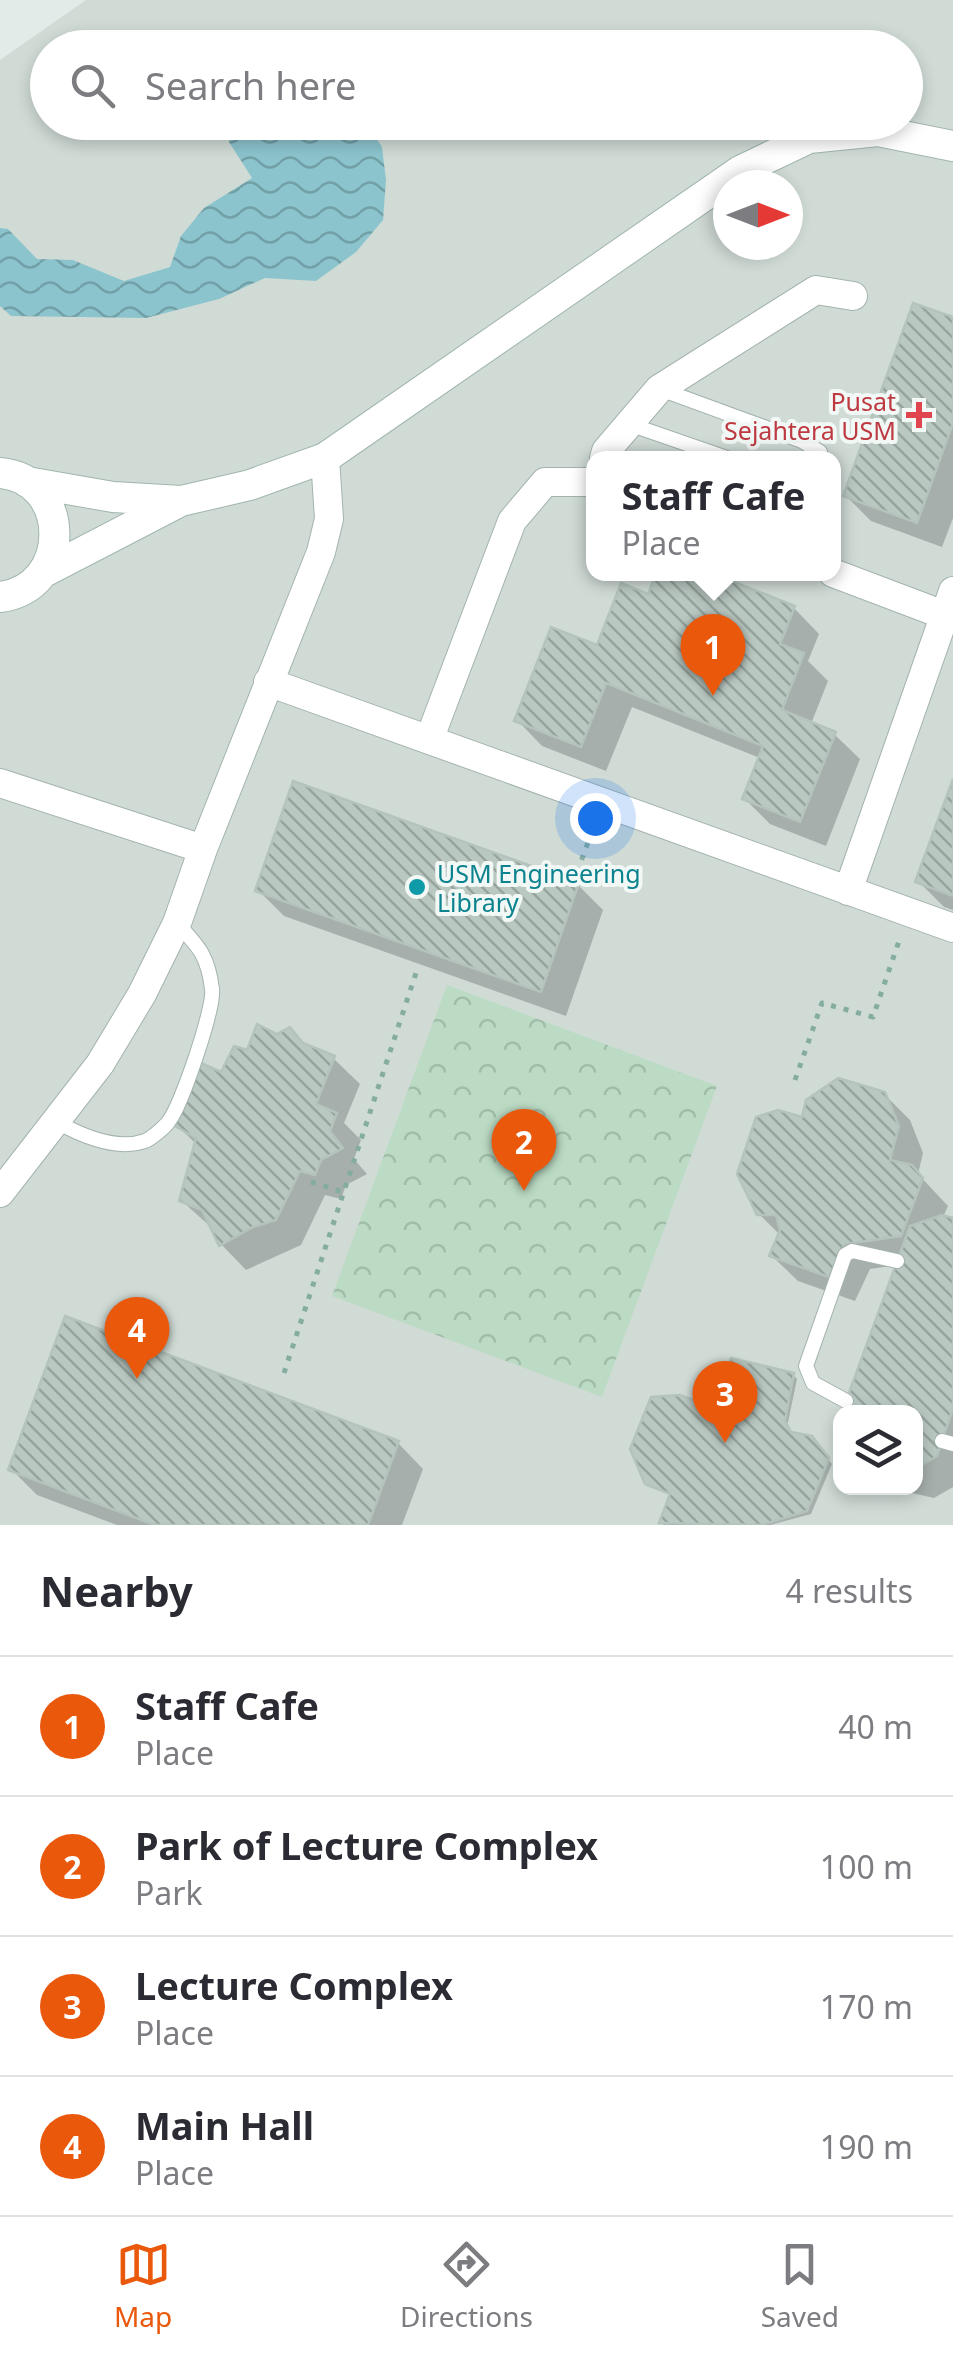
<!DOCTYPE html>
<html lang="en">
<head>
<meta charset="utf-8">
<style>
  body { margin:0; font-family:"Noto Sans",sans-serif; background:#f7f7f7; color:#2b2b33 }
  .controls { position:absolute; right:30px; bottom:30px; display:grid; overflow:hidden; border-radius:20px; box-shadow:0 5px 15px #0003 }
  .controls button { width:90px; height:90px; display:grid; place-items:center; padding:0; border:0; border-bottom:2px solid #e1e1e2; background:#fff; color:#2b2b33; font:50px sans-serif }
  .compass { position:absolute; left:713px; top:170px; width:90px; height:90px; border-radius:50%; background:#fff; box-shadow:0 5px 15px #0003; rotate:90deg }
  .you { position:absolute; left:595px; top:818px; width:35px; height:35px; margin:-25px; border:8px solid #fff; border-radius:50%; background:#1a73e8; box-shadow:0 0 0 15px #1a73e833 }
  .badge { display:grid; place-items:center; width:65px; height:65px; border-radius:50%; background:#ea580c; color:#fff; font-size:32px; font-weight:700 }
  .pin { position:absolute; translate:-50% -82px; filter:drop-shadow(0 2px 5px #0008) }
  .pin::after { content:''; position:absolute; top:52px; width:35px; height:30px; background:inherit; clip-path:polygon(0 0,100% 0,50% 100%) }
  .popup { position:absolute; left:586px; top:451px; width:255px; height:130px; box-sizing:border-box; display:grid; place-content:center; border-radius:20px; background:#fff; filter:drop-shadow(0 2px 8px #0005); font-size:32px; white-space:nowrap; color:#7c7c81 }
  .popup b { font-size:38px; color:#2b2b33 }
  .popup::after { content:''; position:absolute; left:50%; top:100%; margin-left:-20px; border:20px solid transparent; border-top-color:#fff }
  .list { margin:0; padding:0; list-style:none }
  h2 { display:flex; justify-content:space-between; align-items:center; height:130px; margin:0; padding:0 40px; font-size:42px }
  h2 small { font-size:32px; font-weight:400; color:#7c7c81 }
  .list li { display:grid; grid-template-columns:65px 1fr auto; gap:30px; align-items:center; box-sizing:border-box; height:140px; padding:0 40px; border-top:2px solid #e1e1e2 }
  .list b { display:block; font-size:38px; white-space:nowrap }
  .list p { margin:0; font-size:32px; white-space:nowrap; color:#7c7c81 }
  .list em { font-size:32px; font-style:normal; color:#7c7c81 }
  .icon { flex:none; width:55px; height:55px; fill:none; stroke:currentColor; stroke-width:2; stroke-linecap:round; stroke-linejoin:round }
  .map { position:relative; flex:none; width:953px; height:1525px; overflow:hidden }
  .search { position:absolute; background:#fff; box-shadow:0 5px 15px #0003; left:30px; right:30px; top:30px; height:110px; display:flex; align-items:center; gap:25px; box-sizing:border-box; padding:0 35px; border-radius:55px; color:#7c7c81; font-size:38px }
  .sheet { height:690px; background:#fff }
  nav { display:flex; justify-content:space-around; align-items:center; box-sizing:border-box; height:140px; border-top:2px solid #e1e1e2; background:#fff; font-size:28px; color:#7c7c81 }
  nav a { display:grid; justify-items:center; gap:5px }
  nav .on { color:#ea580c }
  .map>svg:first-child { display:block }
  .built { fill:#d0dbd6; fill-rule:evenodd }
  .park { fill:url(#park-crowns) }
  .water { fill:url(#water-waves) }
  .shadow { fill:#0003 }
  .building { fill:url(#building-back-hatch); stroke:#b4c4bd; stroke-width:2.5 }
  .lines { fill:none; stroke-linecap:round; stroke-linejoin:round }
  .lane-casing { stroke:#a4b3ae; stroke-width:16 }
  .street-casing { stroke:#a4b3ae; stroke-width:30 }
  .secondary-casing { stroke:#a1b6ae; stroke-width:32 }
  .path { stroke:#84ad9f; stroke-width:5; stroke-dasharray:5 8; stroke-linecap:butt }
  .lane { stroke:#fff; stroke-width:14 }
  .street { stroke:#fff; stroke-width:28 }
  .secondary { stroke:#fff; stroke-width:30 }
  .health-dot { fill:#e0444e; stroke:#f2f8f5; stroke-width:4 }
  .culture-dot { fill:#0f9aa8; stroke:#f2f8f5; stroke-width:4 }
  .labels { text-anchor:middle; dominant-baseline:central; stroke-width:8; stroke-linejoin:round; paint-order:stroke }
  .health-label { font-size:25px; fill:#be3a42; stroke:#f2f8f5; text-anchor:end }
  .culture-label { font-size:25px; fill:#0d838f; stroke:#f2f8f5; text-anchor:start }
</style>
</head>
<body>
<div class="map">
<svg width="953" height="1525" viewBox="0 0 953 1525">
  <defs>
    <pattern id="park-crowns" width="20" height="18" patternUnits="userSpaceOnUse" patternTransform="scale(2.5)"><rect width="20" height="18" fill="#bbdbc4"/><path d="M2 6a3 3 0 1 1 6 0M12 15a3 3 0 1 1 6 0" fill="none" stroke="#a0bda9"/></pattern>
    <pattern id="water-waves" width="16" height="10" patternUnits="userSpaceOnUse" patternTransform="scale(2.5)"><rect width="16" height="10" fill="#8cc4cd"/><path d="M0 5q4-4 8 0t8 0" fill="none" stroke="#72a0a7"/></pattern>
    <pattern id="building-back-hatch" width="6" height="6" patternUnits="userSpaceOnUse" patternTransform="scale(2.5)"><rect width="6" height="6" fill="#bac8c2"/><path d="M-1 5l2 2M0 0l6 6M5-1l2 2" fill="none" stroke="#97a49e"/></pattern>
  </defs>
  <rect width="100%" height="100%" fill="#e1ebe7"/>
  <path class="built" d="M86 0H953V1525H0V60ZM48 48H906V122H48ZM728 185H788V245H728ZM593 458H833V574H593ZM840 1412H916V1488H840Z"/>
  <path class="park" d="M447 985 717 1086 602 1397 332 1296Z"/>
  <path class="water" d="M231 123H366L382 147 386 180 383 220 356 252 316 281 265 278 219 299 146 318 11 316 0 306V228L8 229 37 259 73 260 124 281 170 267 181 236 204 208 252 178 229 142Z"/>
  <path class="shadow" d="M953 320V518L942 547 871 521 846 496Z
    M659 574H707L794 608 819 634 808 661 828 681 811 724 834 734 860 759 826 846 770 824 745 799 760 758 632 707 606 771 542 746 517 720 598 649 649 597Z
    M953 787V910L944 907 918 881Z
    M578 885 603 910 566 1016 284 916 258 890Z
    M307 1047 334 1059 360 1084 344 1123 361 1140 354 1159 367 1174 346 1185 341 1199 325 1195 301 1245 246 1270 221 1244 213 1229 182 1201 197 1145 178 1126 222 1075 249 1053Z
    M884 1094 910 1120 923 1153 918 1174 948 1206 943 1217 953 1220V1487L934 1498 890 1488H916V1412H844L898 1265 870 1269 855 1301 798 1281 772 1256 781 1236 759 1214 803 1120Z
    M793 1375 797 1379 787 1427 792 1435 816 1443 832 1464 811 1514 770 1525H664L661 1522 672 1495 647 1483 704 1407Z
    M398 1443 423 1469 402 1525H117L37 1495 11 1469Z"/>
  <path class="building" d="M913 303 953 317V423L917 523 843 496Z
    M656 574H714L795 606 780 644 804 653 782 710 836 732 800 822 742 799 763 746 606 683 581 747 514 721 551 627 597 645 621 583 648 594Z
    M953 779V896L915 882Z
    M293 781 579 883 541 992 255 891Z
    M257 1024 277 1034 290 1027 303 1043 335 1056 316 1104 337 1113 330 1131 343 1148 321 1160 315 1175 300 1171 276 1220 253 1227 219 1246 202 1210 179 1201 196 1138 175 1126 199 1062 221 1072 234 1046 247 1050Z
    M838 1078 885 1092 899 1126 890 1160 912 1165 923 1178 901 1236 845 1244 829 1277 769 1256 780 1230 776 1215H757L737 1174 756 1117 778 1110 802 1117 806 1100Z
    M942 1215 953 1218V1408L937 1456 916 1468V1412H842L910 1226Z
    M65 1316 399 1441 368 1525H155L8 1470Z
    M731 1358 794 1373 785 1421 791 1432 812 1436 829 1458 807 1511 761 1525 659 1523 670 1494 645 1484 630 1449 651 1397 680 1395 704 1404 716 1394Z"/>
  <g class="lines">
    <g class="lane-casing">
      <path id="lane" d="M660 389 802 441 820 452 821 458
        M629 424 727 458
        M57 1122C82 1136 116 1151 145 1141 152 1138 165 1127 169 1121 181 1106 215 1007 212 989 208 956 199 947 177 923
        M846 1401 813 1383 806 1366 845 1255 852 1251 897 1261
        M942 1441 953 1444"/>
    </g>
    <g class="street-casing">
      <path id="street" d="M604 458 606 451 659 389 816 290 853 296
        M833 573 944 615
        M268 682 953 928
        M429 740 512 521 545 482H593
        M0 783 203 849
        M848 891 953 591
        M0 1193 100 1064 142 994 177 923 203 849 321 552 329 519 325 458"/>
    </g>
    <g class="secondary-casing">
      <path id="secondary" d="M0 473C72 479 73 588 0 597
        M27 482 113 497 181 501
        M44 572 181 501 250 485 325 458 740 171 809 138 878 131 953 146"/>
    </g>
    <path class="path" d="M577 872 593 829 596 830
      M795 1080 822 1003 873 1017 900 938
      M311 1182 343 1192
      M284 1373 416 973"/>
    <use href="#lane" class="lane"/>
    <use href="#street" class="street"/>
    <use href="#secondary" class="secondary"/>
  </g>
  <path class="health-dot" d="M914 400h10v10h10v10h-10v10h-10v-10h-10v-10h10z"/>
  <circle class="culture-dot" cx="417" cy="887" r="10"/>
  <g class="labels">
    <g class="health-label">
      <text x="896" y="401">Pusat<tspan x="896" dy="29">Sejahtera USM</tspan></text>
    </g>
    <g class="culture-label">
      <text x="437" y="873">USM Engineering<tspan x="437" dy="29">Library</tspan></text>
    </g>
  </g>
</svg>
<div class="controls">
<button><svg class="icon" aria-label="layers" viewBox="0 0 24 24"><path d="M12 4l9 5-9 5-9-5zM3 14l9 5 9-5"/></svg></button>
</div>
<svg class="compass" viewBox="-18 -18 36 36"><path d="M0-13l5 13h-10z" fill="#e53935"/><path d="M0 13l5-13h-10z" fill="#7c7c81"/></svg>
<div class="you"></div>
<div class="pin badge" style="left:713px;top:696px">1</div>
<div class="popup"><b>Staff Cafe</b>Place</div>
<div class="pin badge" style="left:524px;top:1191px">2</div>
<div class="pin badge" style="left:725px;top:1443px">3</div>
<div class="pin badge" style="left:137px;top:1379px">4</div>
<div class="search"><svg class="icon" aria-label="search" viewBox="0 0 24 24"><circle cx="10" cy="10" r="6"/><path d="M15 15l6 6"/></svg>Search here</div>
</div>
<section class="sheet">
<h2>Nearby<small>4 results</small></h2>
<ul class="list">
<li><span class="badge">1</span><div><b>Staff Cafe</b><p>Place</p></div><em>40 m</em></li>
<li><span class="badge">2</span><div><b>Park of Lecture Complex</b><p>Park</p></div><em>100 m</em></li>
<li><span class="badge">3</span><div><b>Lecture Complex</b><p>Place</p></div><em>170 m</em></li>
<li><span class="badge">4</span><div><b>Main Hall</b><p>Place</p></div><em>190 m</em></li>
</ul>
</section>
<nav>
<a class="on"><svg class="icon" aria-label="map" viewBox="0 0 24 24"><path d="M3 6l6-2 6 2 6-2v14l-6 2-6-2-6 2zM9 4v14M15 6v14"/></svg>Map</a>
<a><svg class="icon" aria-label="directions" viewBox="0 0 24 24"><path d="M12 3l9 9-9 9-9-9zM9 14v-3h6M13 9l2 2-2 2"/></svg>Directions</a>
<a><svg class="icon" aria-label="saved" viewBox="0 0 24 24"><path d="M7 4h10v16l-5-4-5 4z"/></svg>Saved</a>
</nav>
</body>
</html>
